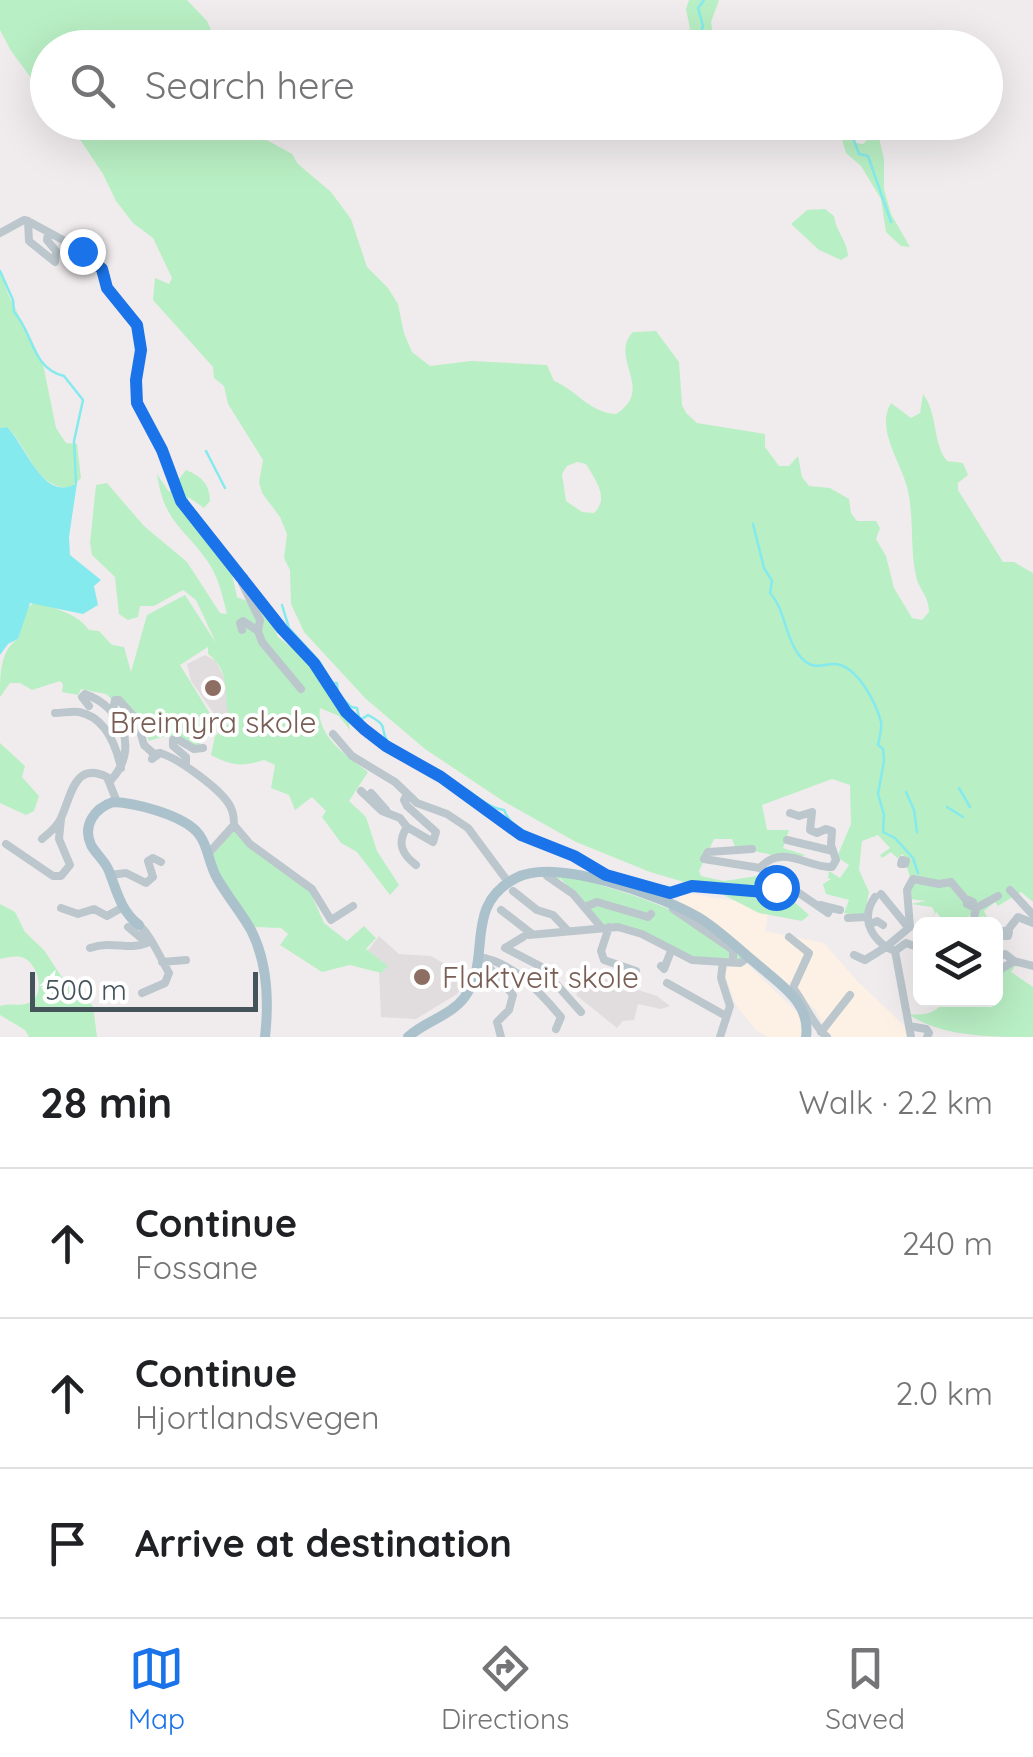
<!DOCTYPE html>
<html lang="en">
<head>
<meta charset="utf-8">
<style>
  body { margin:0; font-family:Quicksand,sans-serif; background:#f2f2f2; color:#202124 }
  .controls { position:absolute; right:30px; bottom:30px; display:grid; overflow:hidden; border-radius:15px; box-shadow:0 10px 40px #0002 }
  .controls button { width:90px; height:90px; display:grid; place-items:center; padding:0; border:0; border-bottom:2px solid #e0e0e0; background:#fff; color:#202124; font:50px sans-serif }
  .scale { position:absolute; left:30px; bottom:25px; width:228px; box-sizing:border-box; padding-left:10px; border:5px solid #45545a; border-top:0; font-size:28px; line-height:35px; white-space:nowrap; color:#45545a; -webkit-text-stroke:8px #fff; paint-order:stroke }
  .stop { position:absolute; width:30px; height:30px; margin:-22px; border:8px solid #1a73e8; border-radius:50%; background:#fff }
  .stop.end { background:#1a73e8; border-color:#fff; box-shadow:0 2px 10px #0008 }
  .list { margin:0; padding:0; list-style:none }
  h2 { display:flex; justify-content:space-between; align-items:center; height:130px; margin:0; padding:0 40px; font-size:42px }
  h2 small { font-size:32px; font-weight:400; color:#757577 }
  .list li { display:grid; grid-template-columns:65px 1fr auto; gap:30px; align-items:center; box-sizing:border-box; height:150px; padding:0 40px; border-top:2px solid #e0e0e0 }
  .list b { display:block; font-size:38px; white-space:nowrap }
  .list p { margin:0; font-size:32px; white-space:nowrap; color:#757577 }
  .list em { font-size:32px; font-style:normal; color:#757577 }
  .icon { flex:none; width:55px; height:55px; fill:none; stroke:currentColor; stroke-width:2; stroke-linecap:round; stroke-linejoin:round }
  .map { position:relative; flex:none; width:1033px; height:1037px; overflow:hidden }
  .search { position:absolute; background:#fff; box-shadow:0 10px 40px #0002; left:30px; right:30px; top:30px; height:110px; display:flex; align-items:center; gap:25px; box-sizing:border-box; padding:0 35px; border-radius:55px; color:#757577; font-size:38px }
  .sheet { height:580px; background:#fff }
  nav { display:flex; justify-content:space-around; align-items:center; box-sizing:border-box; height:140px; border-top:2px solid #e0e0e0; background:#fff; font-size:28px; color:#757577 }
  nav a { display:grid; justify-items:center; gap:5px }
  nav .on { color:#1a73e8 }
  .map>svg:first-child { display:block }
  .commercial { fill:#fcf1e4 }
  .education { fill:#e1dddf }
  .green { fill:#b9efc4; fill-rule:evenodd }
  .water { fill:#85eaed }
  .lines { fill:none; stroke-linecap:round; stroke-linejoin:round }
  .stream { stroke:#85eaed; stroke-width:2.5 }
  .minor { stroke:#bbc7cd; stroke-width:8 }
  .major { stroke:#abc2cd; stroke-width:10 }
  .route { stroke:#1a73e8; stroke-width:12 }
  .education-dot { fill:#8d6e63; stroke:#fff; stroke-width:4 }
  .labels { text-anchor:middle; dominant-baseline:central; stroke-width:8; stroke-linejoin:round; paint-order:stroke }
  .education-label { font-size:30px; fill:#785e54; stroke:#fff }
</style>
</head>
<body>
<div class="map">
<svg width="1033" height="1037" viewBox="0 0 1033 1037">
  <rect width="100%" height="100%" fill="#f0eced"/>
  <path class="commercial" d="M693 894 752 904 768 913 765 931 824 943 857 981 911 1032 912 1037H830L815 1009 765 967 740 942 678 905 680 896Z
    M748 965 801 1016 802 1037H768L757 1031 736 1005 724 972 730 966Z"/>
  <path class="education" d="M205 655 216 661 234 698 231 721 221 724 191 681 187 664Z
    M379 936 399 954 431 956 469 978 457 994 416 1019 381 1017 379 971 363 957Z
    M589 970 609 981 657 996 670 1006 661 1009 638 1004 634 1020 623 1021 617 1028 576 995 585 980 576 971Z"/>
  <path class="green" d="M0 0H187L207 21 214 37 206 45 191 43 192 47 48 48 47 99 11 51 0 30Z
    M689 0H719L711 22 715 47H681L690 29 686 9Z
    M69 123H236L292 154 298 164 331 192 351 219 367 267 388 288 398 304 404 333 412 352 430 366 471 361 547 365 554 381C577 390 588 412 616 414 656 389 608 358 633 332L656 331 679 362 682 405 686 413 697 423 765 434V447L779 466H789L798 456 802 477 809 486 830 488 849 499 851 513 857 521H876L880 528 876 539 886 556 894 588 912 618 922 620 929 612C929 596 919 590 916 576 910 549 914 519 908 491 902 463 875 430 891 403L911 418 920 413 923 394C938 413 932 442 947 461L963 463 968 475 958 483V490L1003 562H1014L1033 573V902L1021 892 998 906 995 902 984 911 988 919 983 916 975 921 976 924H973L970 915 963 922 944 924 937 912 928 920 935 913 932 907 911 904 926 901 910 899 908 887 913 880 950 884 975 913 979 907 972 906 973 900 962 895 952 883 910 877 903 854 897 858 891 852 882 858 880 855 890 848 878 835 862 841 859 870 869 892 864 916 844 913 849 900 826 894 823 884 831 879 828 878 829 871 840 878 849 865 837 857 851 824 850 785 832 779 762 805 767 830H789L783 848 805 855 798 858 799 864 796 857C774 859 758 849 736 849L732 839H714L699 871 701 876 724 881 764 875 774 882 782 880 795 890 791 899 809 915 802 921 759 913 718 892 650 872 576 842 503 801 425 749 366 699 304 632 291 604 290 570 284 558 287 534 280 517 262 493 259 482 263 460 228 404 224 386 214 378 213 367 153 300 155 278 169 284 172 278 153 238 133 223 116 201 103 174ZM577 462 586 464C595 479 610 498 594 513L582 512 566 501 562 474 567 466Z
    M825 123C840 123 851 129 856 143L863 144 868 139 865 125 878 134 884 159V189L891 214 910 247 901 246 886 232 881 199 861 166 846 153 839 130Z
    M825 209 834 216C836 232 847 240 848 256L841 260 819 250 791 224 807 210Z
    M0 270 8 294 43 364 56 428 66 443 77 444 81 478 70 488C34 488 29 447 7 427L0 428Z
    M186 470C201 476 210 484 210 501L204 508 188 497 189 515 232 574 237 597 261 607 268 614 278 637 301 655 348 718 350 730 339 716 320 708C316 736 348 757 368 772L349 801 366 817 377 851 399 885 390 895 357 852 341 843 322 817 326 811 312 797 295 810 289 795 271 788 275 765 264 760C242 767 232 766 211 755L215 736 230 722C222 696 233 673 208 654V647L180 665 217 725 214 733 199 744 195 753 168 735 149 741 142 724 134 720 106 694 81 689 78 695 62 692 63 684 60 681 32 690 20 683H10L0 697C0 675 0 650 18 639L27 608 35 602C54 608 77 613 89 630L99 631 112 645 124 647 131 672 147 615 185 595 216 643 196 600 183 590 154 606H140L138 617 128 620 119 614 115 577 92 555 90 543 96 485 107 483 144 526 187 562 220 613 227 614C223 597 218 576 208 562 184 527 164 523 157 474L169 492Z
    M0 743 25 766 22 777 39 796 34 811 26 815 0 803Z
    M235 829 308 887 324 923 347 941 364 926 376 938 366 949 388 966 381 973 350 965 322 972 280 945 288 934 281 928 253 927 225 884 212 856Z
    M547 872 560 873C627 893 689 908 742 955V959L740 962 689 958 640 931 602 925 588 909 595 902 637 914 647 920 654 916 652 913C629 914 607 895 585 905L561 879H552Z
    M0 904 15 912 25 932 44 950 61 976 93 1006 97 1037H29L25 1030 0 1015V1006C11 1002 23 1008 32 1001 45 991 38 965 24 958 17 955 8 957 0 959Z
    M1014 962 1033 968 1016 964 1011 972 1033 987V1037C990 1037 942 1037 908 1014 927 1016 934 1013 947 1000L976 1002 977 1000 996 999V973Z"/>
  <path class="water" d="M7 427C26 445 43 504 77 483L69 537 70 555 101 580 94 586 98 605 83 614 30 603 18 639 8 644 0 655V428Z"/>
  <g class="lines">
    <path class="stream" d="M696 48 703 26 698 8 704 0
      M834 122 852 135 859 154 868 156 891 222
      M0 271 13 300 14 312C34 333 31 368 64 376L83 400 74 441 76 483
      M206 451 225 488
      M753 524 764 568 772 581 770 593C787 611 785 646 806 662 816 670 825 663 836 664 858 667 876 703 881 722 882 730 879 739 878 745L883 749 884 761 878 794 884 815 883 832 895 838 913 858 918 873
      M282 605 289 628 319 661 332 683H337L338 694 351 707 357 708 359 717 362 719 368 715C390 727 379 726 387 741L437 771
      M453 781C469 789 486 808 504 810 513 834 548 839 569 851
      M959 788 970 807
      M906 792 914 810 917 832
      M947 807 963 817
      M576 854 606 871 628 877
      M654 885 673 888"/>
    <path class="minor" d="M28 221 29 241 55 262 56 251 47 240 48 233
      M0 233 24 220 28 221 85 252 105 273 107 288 138 329 141 351 136 380 137 403 162 450 181 501 282 629 314 663 347 712 385 746 441 777 521 835 575 857 606 875 670 893
      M244 577 242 583 260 620 258 631 262 642 301 689
      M242 630 240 623 243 621 258 631
      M89 706 82 697 85 694C122 707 140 749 111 780
      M55 713C62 713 72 711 79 712 105 717 116 745 121 768
      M112 714 115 700H119L137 720 144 745 154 754
      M333 734 352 756 395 782 417 803 447 814 468 828 509 883
      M160 753 154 754 152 759 160 753C178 758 224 791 231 808 233 812 234 821 234 825
      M186 766V757L173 746V740L177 739 194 749 203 748
      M361 791 382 811 400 818 407 827 433 842 436 832 407 806 404 800 407 794
      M371 793 386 810
      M407 827C396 844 403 855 416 865
      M42 839C49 833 56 828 60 820 71 799 73 760 107 777L117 802
      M787 840 833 851
      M6 844 53 876H61L70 865 59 839 61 819
      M752 849 708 852 704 859 760 868
      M208 854 234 825 250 844 312 889 331 920 353 906
      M902 860 906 861 905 864H901Z
      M110 875 126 873 146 883 153 877 148 861 153 858 161 862
      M547 876 573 894 601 927
      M775 881 783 882 828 913
      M1010 890 1033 915
      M513 891 537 910 553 915 568 931
      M670 893 692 886 769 892 776 887 775 881 760 868C782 843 808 868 832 867L836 860 831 845 832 831 826 829 817 833 810 830 812 812 799 816 790 813
      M881 894 907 926
      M969 900 973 902 971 906 967 904Z
      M820 905 840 910
      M585 907 597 902 648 917 651 914
      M61 908 78 914 94 909 107 916 123 907
      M673 909 733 950V962
      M501 910 532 934
      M848 918 866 917
      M973 924 976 908 998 896
      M139 925C150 934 161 959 169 973L165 983 142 993
      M869 925 877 921 883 925
      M609 927 601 951 604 960 636 971
      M1004 931 1009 932 1008 936H1003Z
      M1007 931 1018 917 1033 923
      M529 935 618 927 642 934 692 960 740 963 748 957
      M789 937 809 953 793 988C805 1003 812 1024 827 1037
      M90 948C114 940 127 951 147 943L128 927
      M505 948 540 966 581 1012
      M505 948 523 937
      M895 951 886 947 910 927 907 890 913 879 939 884 951 882 967 901
      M854 955 865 960 886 947C868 934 862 915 875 897
      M478 957C512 961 540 992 561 1017L556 1029
      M485 958 487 965 513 995 509 1010 497 1022 501 1037
      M996 958 1005 954 1014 961 1033 966
      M162 962 186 960
      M661 966 664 969 671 951
      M996 972 1014 961
      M667 983 726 1016
      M909 1026 926 1029 929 1033 927 1037
      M821 1032 850 995
      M720 1037 730 1006 721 978 723 962
      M911 1037 895 951 906 943 920 948"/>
    <path class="major" d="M139 925C121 911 117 892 109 871 105 861 96 854 91 845 82 825 95 808 113 802 136 803 177 814 194 829 208 841 208 863 217 878 227 896 241 912 251 930 268 963 269 1001 265 1037
      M408 1037C425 1021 449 1017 464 998 494 958 461 907 516 878 555 857 662 896 698 917 720 930 738 949 758 965 781 985 811 1003 806 1037"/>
  </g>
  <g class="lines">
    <path class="route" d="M82 251 102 269 107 288 137 325 141 350 136 380 137 403 162 450 181 501 282 629 314 663 346 712 364 729 386 746 441 777 521 835 574 856 606 875 670 893 692 886 765 892 776 887"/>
  </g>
  <g class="education-dot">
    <circle cx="213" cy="688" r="10"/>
    <circle cx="422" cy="977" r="10"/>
  </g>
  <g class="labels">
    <g class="education-label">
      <text x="213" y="722">Breimyra skole</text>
      <text x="442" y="977" text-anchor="start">Flaktveit skole</text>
    </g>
  </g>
</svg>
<div class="controls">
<button><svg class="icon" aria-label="layers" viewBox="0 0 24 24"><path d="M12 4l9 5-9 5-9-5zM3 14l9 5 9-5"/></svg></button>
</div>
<div class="scale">500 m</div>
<div class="stop" style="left:776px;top:887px"></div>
<div class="stop end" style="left:82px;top:251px"></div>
<div class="search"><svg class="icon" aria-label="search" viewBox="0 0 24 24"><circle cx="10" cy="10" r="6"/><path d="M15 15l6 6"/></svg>Search here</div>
</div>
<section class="sheet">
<h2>28 min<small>Walk · 2.2 km</small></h2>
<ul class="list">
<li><svg class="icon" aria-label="ahead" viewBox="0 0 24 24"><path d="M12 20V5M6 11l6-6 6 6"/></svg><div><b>Continue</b><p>Fossane</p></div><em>240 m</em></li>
<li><svg class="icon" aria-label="ahead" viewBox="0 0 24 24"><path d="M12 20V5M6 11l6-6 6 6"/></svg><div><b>Continue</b><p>Hjortlandsvegen</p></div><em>2.0 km</em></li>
<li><svg class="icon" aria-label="arrive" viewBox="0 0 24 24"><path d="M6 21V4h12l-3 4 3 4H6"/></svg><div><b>Arrive at destination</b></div></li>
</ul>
</section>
<nav>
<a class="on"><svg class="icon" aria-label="map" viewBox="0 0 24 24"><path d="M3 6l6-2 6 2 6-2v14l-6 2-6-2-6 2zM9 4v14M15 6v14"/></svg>Map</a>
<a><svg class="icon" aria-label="directions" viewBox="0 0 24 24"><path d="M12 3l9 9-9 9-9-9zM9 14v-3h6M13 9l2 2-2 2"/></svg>Directions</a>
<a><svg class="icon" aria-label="saved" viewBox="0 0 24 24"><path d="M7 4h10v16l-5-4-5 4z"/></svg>Saved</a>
</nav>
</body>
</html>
